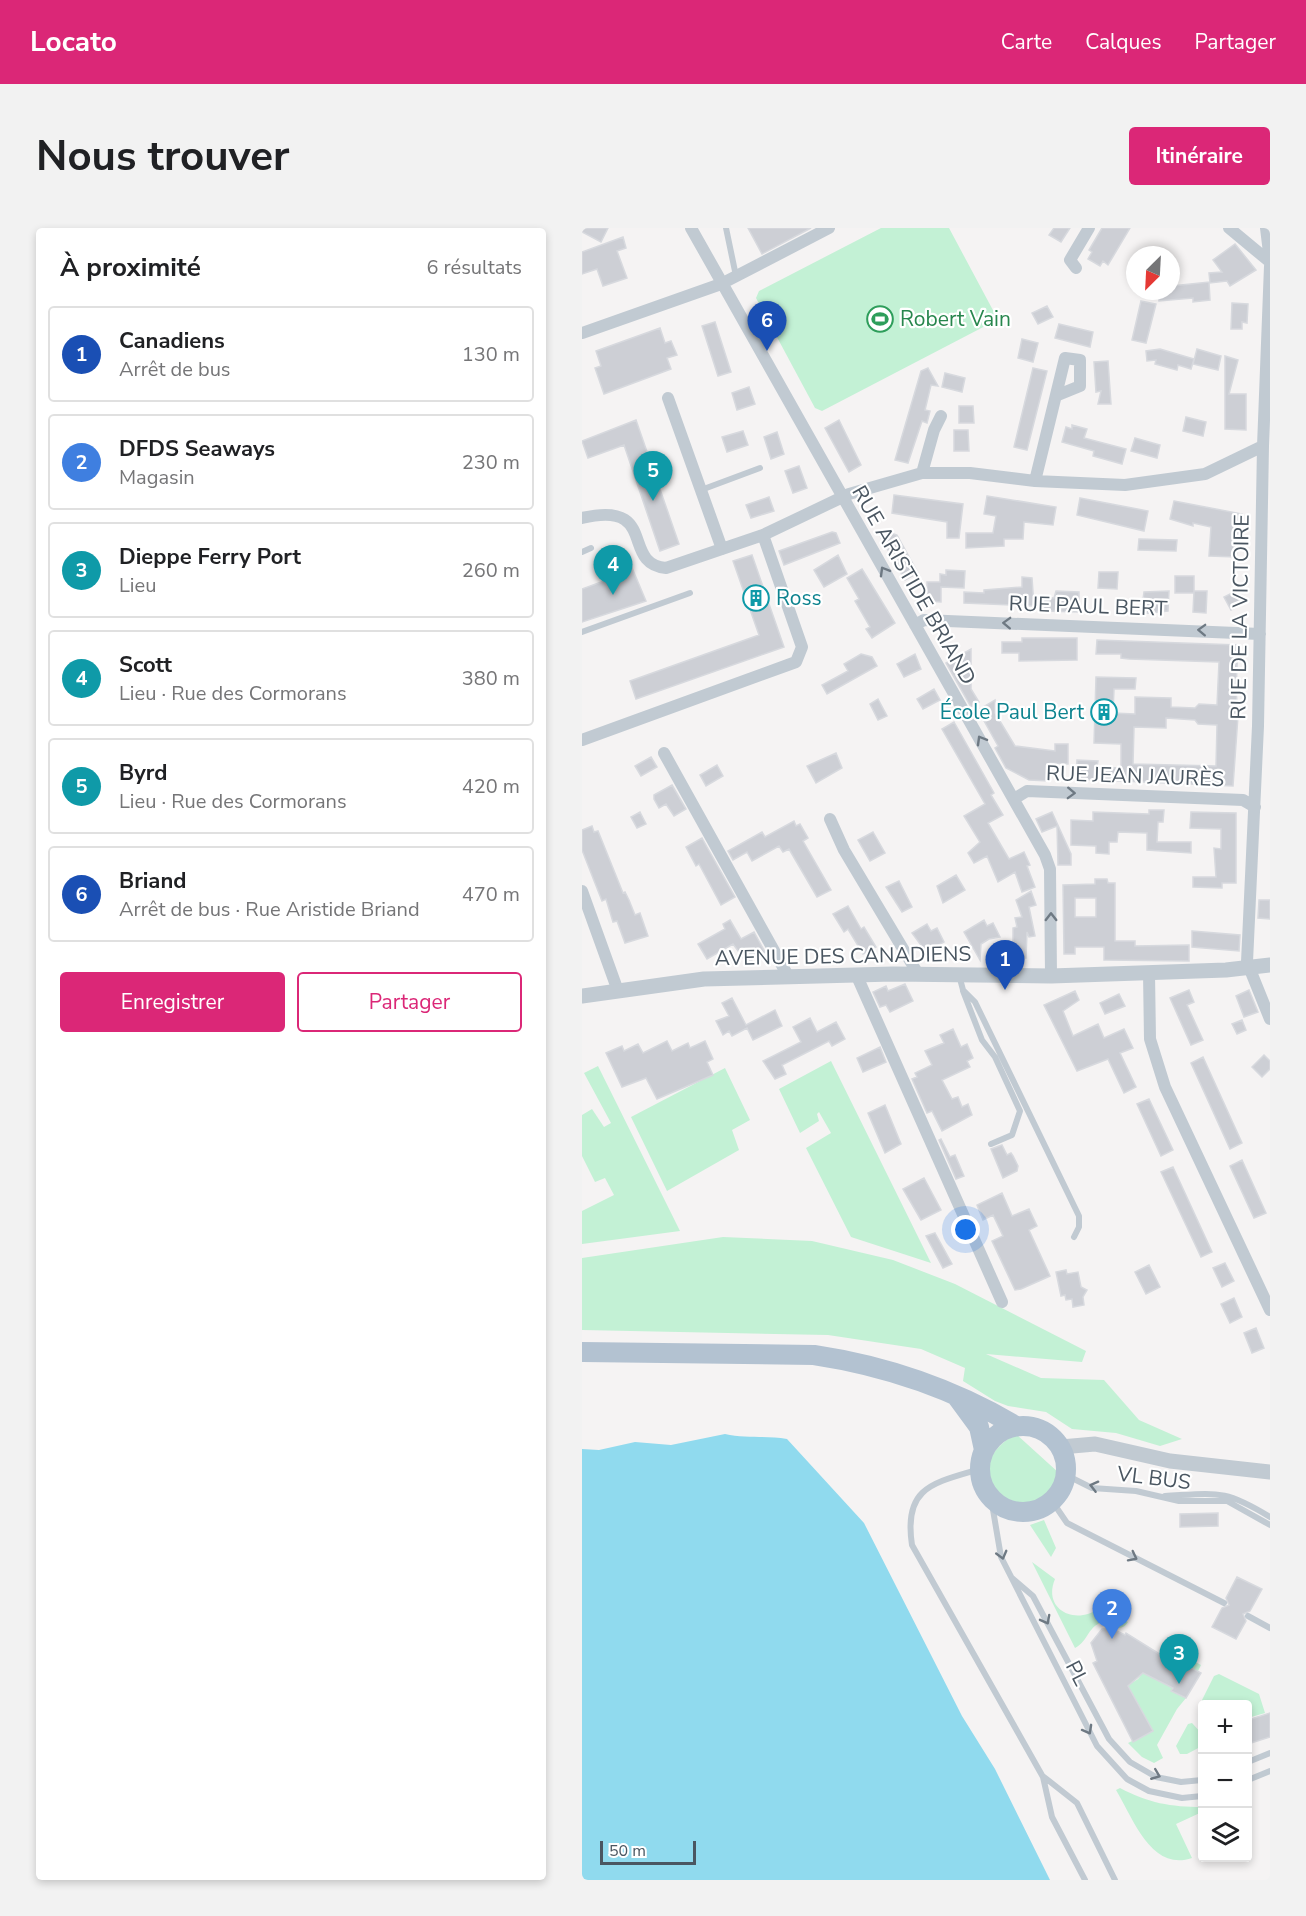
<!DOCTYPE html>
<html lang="fr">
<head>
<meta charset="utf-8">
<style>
  body { margin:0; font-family:"Nunito Sans",sans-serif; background:#f2f2f2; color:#202124 }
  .controls { position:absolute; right:18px; bottom:18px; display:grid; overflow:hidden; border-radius:6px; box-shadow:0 3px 9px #0003 }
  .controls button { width:54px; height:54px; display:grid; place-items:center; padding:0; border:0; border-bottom:2px solid #e0e0e0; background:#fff; color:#202124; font:30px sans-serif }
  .compass { position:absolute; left:544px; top:18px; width:54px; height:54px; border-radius:50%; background:#fff; box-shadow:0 3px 9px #0003; rotate:204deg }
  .scale { position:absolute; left:18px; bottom:15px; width:96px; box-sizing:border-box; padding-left:6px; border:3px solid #4a5661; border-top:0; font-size:16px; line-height:21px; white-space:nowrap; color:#4a5661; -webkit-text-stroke:4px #fff; paint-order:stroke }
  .you { position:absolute; left:384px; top:1002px; width:21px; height:21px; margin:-15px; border:4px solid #fff; border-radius:50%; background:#1a73e8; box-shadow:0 0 0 9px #1a73e833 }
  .badge { display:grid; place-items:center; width:39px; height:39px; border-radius:50%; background:#db2777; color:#fff; font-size:20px; font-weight:700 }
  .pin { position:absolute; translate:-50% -50px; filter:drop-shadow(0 2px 3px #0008) }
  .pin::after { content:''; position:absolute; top:32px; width:21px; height:18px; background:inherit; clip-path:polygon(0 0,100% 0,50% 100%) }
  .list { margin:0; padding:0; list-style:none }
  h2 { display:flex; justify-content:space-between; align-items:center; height:78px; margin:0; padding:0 24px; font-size:26px }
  h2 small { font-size:20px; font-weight:400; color:#757577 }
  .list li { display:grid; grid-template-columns:39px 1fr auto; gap:18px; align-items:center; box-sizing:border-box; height:96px; margin:0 12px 12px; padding:0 12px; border:2px solid #e0e0e0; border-radius:6px }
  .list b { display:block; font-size:22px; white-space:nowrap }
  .list p { margin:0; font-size:20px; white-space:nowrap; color:#757577 }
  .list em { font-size:20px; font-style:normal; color:#757577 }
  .actions { display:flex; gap:12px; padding:18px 24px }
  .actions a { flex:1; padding:14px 0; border:2px solid #db2777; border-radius:6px; text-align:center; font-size:21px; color:#db2777 }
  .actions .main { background:#db2777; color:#fff }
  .icon { flex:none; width:33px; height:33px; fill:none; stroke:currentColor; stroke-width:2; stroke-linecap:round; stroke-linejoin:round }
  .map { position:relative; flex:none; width:688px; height:1652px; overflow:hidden; border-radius:6px }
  header { display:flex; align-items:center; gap:36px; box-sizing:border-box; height:84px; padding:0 30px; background:#db2777; color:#fff }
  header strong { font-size:28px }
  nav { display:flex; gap:33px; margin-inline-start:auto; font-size:21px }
  .intro { display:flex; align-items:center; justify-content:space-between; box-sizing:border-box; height:144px; padding:0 36px }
  h1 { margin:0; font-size:42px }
  .button { padding:15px 27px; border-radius:6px; background:#db2777; color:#fff; font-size:21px; font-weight:700 }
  main { display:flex; gap:36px; padding:0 36px }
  aside { flex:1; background:#fff; border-radius:6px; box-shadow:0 3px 9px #0003 }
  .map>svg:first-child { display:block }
  .green { fill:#c3f1d5 }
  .water { fill:#90daee }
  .building { fill:#cdcfd5; stroke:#d7d9de; stroke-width:1.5; fill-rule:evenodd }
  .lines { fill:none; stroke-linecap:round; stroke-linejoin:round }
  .service { stroke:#c1cad2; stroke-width:6 }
  .minor { stroke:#c1cad2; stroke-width:12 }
  .tertiary { stroke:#c1cad2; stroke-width:15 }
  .primary { stroke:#b3c2d1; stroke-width:20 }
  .oneway { stroke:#6e7983 }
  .labels { text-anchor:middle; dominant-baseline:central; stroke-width:4.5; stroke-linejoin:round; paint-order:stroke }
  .leisure-label { font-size:21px; fill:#27864d; stroke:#fff; text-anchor:start }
  .street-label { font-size:21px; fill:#4a5661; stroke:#fff }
  .culture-label { font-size:21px; fill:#0d838f; stroke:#fff; text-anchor:start }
</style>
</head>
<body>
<header>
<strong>Locato</strong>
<nav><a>Carte</a><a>Calques</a><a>Partager</a></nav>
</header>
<div class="intro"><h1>Nous trouver</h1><a class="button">Itinéraire</a></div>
<main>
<aside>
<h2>À proximité<small>6 résultats</small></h2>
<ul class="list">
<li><span class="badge" style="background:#1a4fb4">1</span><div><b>Canadiens</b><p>Arrêt de bus</p></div><em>130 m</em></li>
<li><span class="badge" style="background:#3f7fe0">2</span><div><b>DFDS Seaways</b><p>Magasin</p></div><em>230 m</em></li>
<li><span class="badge" style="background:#0f9aa8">3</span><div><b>Dieppe Ferry Port</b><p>Lieu</p></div><em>260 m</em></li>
<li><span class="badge" style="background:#0f9aa8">4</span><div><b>Scott</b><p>Lieu · Rue des Cormorans</p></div><em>380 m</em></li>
<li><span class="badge" style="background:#0f9aa8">5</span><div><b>Byrd</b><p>Lieu · Rue des Cormorans</p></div><em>420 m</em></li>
<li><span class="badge" style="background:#1a4fb4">6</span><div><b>Briand</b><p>Arrêt de bus · Rue Aristide Briand</p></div><em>470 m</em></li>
</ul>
<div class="actions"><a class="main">Enregistrer</a><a>Partager</a></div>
</aside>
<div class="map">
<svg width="688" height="1652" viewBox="0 0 688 1652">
  <rect width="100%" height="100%" fill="#f5f3f3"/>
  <path class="green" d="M299 0H367L413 86 409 95 240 183 233 180 174 70 177 63Z
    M249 833 349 1035 269 1009 224 920 249 905 237 884 235 886 237 893 218 905 197 861Z
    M16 838 98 1003 0 1016V983L32 967 23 950 13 954 0 928V887L10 881 22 899 29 895 2 845Z
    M143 840 168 892 150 902 157 922 85 963 49 889Z
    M141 1009 230 1013 311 1032 373 1056 504 1123 500 1134 404 1126 459 1150 522 1152 557 1192 600 1211 578 1218 534 1205 490 1201 464 1184 426 1178 413 1173 381 1153 383 1140 339 1121 246 1107 0 1102V1030Z
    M434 1206 477 1245C460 1318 358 1249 434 1206Z
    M462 1292 474 1320 469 1329 448 1297Z
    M450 1334 473 1351C460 1382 494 1398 517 1380L546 1394C541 1402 536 1400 528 1398L525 1392C504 1398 508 1412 493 1420Z
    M584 1418 619 1437 616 1443 580 1424Z
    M564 1441 590 1460V1463L604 1470 595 1481 575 1517 581 1530 572 1535 560 1529 546 1515 571 1503 545 1458 556 1451Z
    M637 1446 677 1466 683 1485 666 1490V1476H621L620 1472 632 1448Z
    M610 1495 620 1506V1518L605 1526H598L594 1518 606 1496Z
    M538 1560C566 1575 589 1579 620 1579V1584L594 1596 610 1630C569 1644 551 1590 534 1562Z"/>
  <path class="water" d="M143 1206C164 1211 185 1207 205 1211L282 1295 380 1488 413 1541 468 1652H0V1221L17 1222 53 1214 89 1217Z"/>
  <path class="building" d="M0 0H26L19 14 0 4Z
    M166 0H229L180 26Z
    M472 0H488L479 14 467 7Z
    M520 0H548L526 37 521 33 518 38 506 31 510 24 507 22Z
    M41 9 44 20 35 23 45 50 21 58 15 41 0 46V24Z
    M653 16 674 42 648 58 645 53 628 55 627 45 640 44 631 32Z
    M627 54 628 72 611 74V70L577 73 576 63H590V58Z
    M559 73 574 76 564 115 550 112Z
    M650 75 666 76 665 95 660 94V101H649Z
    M465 78 471 89 456 96 450 85Z
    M133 94 149 144 136 148 120 98Z
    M477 96 511 104 508 119 473 110Z
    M78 100 83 115 89 113 95 127 85 130 89 141 22 166 13 140 19 138 14 123Z
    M440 111 456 115 451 134 436 130Z
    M578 121 612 131 609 141 596 137 595 142 573 136 574 132 565 133 564 123Z
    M615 121 639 128 636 142 611 136Z
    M643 128 656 132 647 166H664V202L643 201Z
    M526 133 529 176H516L519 163 514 164 512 134Z
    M346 140 356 158 349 157 343 182 348 183 345 195 340 193 326 235 313 232 339 143Z
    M451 140 465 143 445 222 432 219Z
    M363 145 383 150 380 164 360 159Z
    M167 159 173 176 155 182 150 165Z
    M377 178H391L392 195H377Z
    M604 189 624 194 621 208 601 203Z
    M54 192 97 316 78 323 42 217 6 230 0 213Z
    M257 192 279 237 267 244 243 200Z
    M490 197 505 201 502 210 544 221 540 236 511 228 512 223 480 214 484 199 490 201Z
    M372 202H386L387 223H372Z
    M161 203 166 217 145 224 140 209Z
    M195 204 202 226 189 231 182 209Z
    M553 210 578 217 575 230 549 223Z
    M217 238 225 260 211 265 203 243Z
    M312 267 381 276 377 310H365V294L310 285Z
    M405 268 474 279 471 297 442 294 441 311H422V318L384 320V305H411L414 288 402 286Z
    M187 269 192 283 169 290 164 277Z
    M498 270 566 283 562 303 495 287Z
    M592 273 660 286 654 329 627 328 629 299 611 295V298L588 291Z
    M250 304 254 305 258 315 202 337 197 323Z
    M306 304 315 307 336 345 323 352 298 308Z
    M557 311 595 312 594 323 556 322Z
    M170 327 202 419 54 471 48 453 177 407 151 333Z
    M256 327 265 346 242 359 232 342Z
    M48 335 64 373 0 394V361L22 353 19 344Z
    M280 341 313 395 290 410 284 401 288 399 273 373 277 371 265 350Z
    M364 342 383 343 382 360 359 359V374L345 373V354H358V346L364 347Z
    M517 344H536L535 361 516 360Z
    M593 348H612V365H593Z
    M440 349 450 350 452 378 382 375V364L402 365V362L440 359Z
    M474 363 497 364V384L462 383V369L472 370Z
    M587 363 586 383 559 386 562 364Z
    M612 363H625L624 385 611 384Z
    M652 364 659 377 649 382 642 369Z
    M440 410H495V432L437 433V425H420V414H440Z
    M515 412 656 417 654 462 655 474H657L651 558 494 551 495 532 516 533 515 539 539 540V516L512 515 514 449 554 450 553 461H532L531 485 553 486V469L589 470V479L613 480 617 476 635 477 637 434 547 431 539 430V426H514ZM584 490 613 492 616 496 635 497 634 538 551 536 552 499 584 500Z
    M389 421V461L397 474 389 479 364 435Z
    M279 426 290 429 295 438 245 466 240 457 266 443 262 436Z
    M333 426 339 441 322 449 315 436Z
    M352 461 358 472 341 481 335 471Z
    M296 471 305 488 296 492 288 476Z
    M413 472V485L433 518 473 523V516H486V536L468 535 467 553 447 552 424 540 413 520 416 518 396 482Z
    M372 494 412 565 409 567 421 587 406 595 427 631 442 624 448 637 445 638 453 659 440 664 433 644 416 654 405 628 392 635 386 625 398 614 382 588 403 576 360 501Z
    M254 525 260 540 234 555 225 538Z
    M69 529 75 539 59 548 53 538Z
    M135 537 141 548 124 558 118 547Z
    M90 557 104 581 92 588 84 576 77 580 72 571V567Z
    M567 582H582L581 594H576L575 614H609V625L565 622V605L536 604 535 614H527V626L514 625V618L489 617V592L511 593V584L567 586Z
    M58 584 64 596 55 600 49 589Z
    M470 584 489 626V637H476L475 598 460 604 454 591Z
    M609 584 654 585V655H640V660L611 659V649H634L632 620 639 621V601L608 600Z
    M212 593 214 598 218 596 226 610 221 613 249 662 235 669 207 621 201 624 197 618 170 633 165 624 151 632 146 623 180 604 183 609Z
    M10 598 12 604 16 603 41 665 43 664 47 672 53 687 58 685 66 708 43 715 35 693 31 694 24 671 20 673 0 622V602Z
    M291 604 303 625 288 633 276 612Z
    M120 610 153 669 139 677 117 636 114 638 104 619Z
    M374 647 383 662 361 675 355 658Z
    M513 651H525L526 655H533V713H553V718L607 717V733L522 732V719H493V726H482L481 657 513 656ZM493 670H514V689H493Z
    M317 653 330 679 320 684 304 659Z
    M449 663 454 677 447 679 453 708 447 709 445 704 444 730 431 731V700L435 699 433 690 440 689 434 672Z
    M677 672H688V691L676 690Z
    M266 678 279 701 282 699 294 719 281 726 266 701 262 704 251 686Z
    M148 692 159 711 172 704 183 724 165 735 151 716 125 731 116 716 143 701 141 696Z
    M402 692 405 698 411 695 418 709 407 711 399 716 398 732 382 704Z
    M345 696 349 703 355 700 362 714 344 724 330 705Z
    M610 703 658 707 657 723 610 719Z
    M323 756 331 773 308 784 304 777 298 779 291 764 304 758 306 763Z
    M607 762 612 774 605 777 621 812 609 817 588 770Z
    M667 762 676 784 662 789 654 768Z
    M493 763 497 772 481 783 491 808 516 796 522 810 542 801 551 820 538 825 554 859 542 865 526 831 495 843 462 777Z
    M537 766 543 778 523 786 518 775Z
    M150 770 164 797 193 782 200 798 171 812 165 800 150 808 147 803 141 807 134 793 147 788 140 775Z
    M228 790 235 804 254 794 263 811 250 818 247 813 200 837 204 846 193 851 181 833 219 814 211 799Z
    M660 792 664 802 655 806 650 796Z
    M371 801 379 819 385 816 391 830 385 833 388 839 360 852 370 871 376 869 380 879 386 876 390 887 360 903 350 883 345 885 330 851 335 849 333 845 350 837 343 823 362 815 358 807Z
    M85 813 90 823 106 815 108 820 123 813 131 831 125 834 131 847 75 871 64 850 40 859 24 825 40 818 42 823 56 816 61 825Z
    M298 819 304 834 281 844 275 830Z
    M682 827 688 833V841L680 849 670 839Z
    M621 829 660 915 648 921 609 835Z
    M567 871 591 922 579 928 555 876Z
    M303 877 319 916 303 925 286 885Z
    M359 911 368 929 373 927 382 948 374 951 357 912Z
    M420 917 425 927 429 925 431 928 436 938 435 943 421 950 409 921Z
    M660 932 684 985 672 990 648 938Z
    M591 939 630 1024 619 1029 579 944Z
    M342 950 359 982 339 992 321 961Z
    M420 965 430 988 447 981 455 998 447 1002 468 1048 439 1061 433 1062 410 1013 421 1008 411 987 401 992 395 977Z
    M353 1005 370 1036 361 1040 344 1008Z
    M643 1035 652 1053 640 1059 631 1040Z
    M567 1037 578 1059 564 1066 553 1044Z
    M484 1042 485 1046 496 1044 499 1059 505 1062 501 1069 502 1077 491 1079 490 1071 484 1072 483 1067 479 1068 474 1044Z
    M652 1070 660 1089 648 1095 639 1076Z
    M674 1100 682 1120 670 1125 662 1105Z
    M636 1285V1298L598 1299V1286Z
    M655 1349 680 1361 668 1383 661 1386 664 1393 654 1411 630 1399 640 1380 647 1377 644 1370Z
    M520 1401H531L543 1407 544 1405 579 1427 580 1424 619 1445 604 1470 589 1463 591 1460 561 1445 546 1458 571 1503 551 1514 511 1435 515 1433 509 1415Z
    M688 1485V1509L666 1516V1492Z"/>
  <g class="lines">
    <path class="service" d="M144 0 154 48
      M119 262 178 240
      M0 324 9 320
      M0 404 108 365
      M377 747 381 762 393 774 497 988V999L492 1009
      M381 763 400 812 413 829 438 883 430 907 409 916
      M398 1241C351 1255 321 1259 330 1317L461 1549 470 1589 503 1652
      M484 1247 510 1260 554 1263 597 1273H645L688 1297
      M583 1268C636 1265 642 1261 688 1289
      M409 1270 419 1329 515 1518 545 1551 567 1563 600 1570 620 1568
      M470 1273 485 1295 642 1375
      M430 1350 451 1368 527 1511 548 1534 574 1549 599 1554 620 1552
      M666 1388 688 1400
      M666 1534 688 1525
      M462 1549 495 1575 533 1652
      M666 1552 688 1543"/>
    <path class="minor" d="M109 0 463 627 468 641 469 748
      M647 0 688 34
      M684 0 688 33
      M688 38 681 218 676 498 665 734 688 791
      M494 40 488 32 507 0
      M0 105 139 56 247 0
      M86 170 140 321
      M340 245 352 202 359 188
      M453 253 483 130 498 132V158L476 167
      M0 290C77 272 38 336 84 340L181 307 267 266 340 245H388L453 253 543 257 623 246 681 218
      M333 397 342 392 678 406
      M0 512 214 434 220 419 181 307
      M82 525 206 748
      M432 571 445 563 661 572 673 579
      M248 591 262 622 336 746
      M0 663 36 763
      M567 745 568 811 583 859 688 1082
      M274 746 420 1074"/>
    <path class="tertiary" d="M0 768 122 751 311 746 469 748 644 742 688 737
      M479 1219 513 1216 588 1233 688 1244"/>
    <path class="primary" d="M0 1124 232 1127C305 1138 370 1160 434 1198
      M375 1169 397 1199 402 1222
      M398 1241a43 43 0 1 1 86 0a43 43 0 1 1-86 0Z"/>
  </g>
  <defs><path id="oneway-chevron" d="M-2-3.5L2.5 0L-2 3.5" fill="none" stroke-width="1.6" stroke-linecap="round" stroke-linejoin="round" transform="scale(1.5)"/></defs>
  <g class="oneway">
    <use href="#oneway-chevron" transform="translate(302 343) rotate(-120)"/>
    <use href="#oneway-chevron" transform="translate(425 395) rotate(-178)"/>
    <use href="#oneway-chevron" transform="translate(620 402) rotate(-178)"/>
    <use href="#oneway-chevron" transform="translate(399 512) rotate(-120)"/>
    <use href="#oneway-chevron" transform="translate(489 565) rotate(2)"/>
    <use href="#oneway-chevron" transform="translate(469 689) rotate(-90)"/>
    <use href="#oneway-chevron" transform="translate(512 1258) rotate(-166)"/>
    <use href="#oneway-chevron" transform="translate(420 1327) rotate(75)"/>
    <use href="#oneway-chevron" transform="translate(551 1329) rotate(27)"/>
    <use href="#oneway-chevron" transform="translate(464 1392) rotate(62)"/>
    <use href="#oneway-chevron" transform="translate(506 1502) rotate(61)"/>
    <use href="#oneway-chevron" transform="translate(574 1547) rotate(22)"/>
  </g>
  <defs>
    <g id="stadium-ring" transform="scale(1.35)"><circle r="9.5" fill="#fff" stroke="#2e9e5b" stroke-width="1.5"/><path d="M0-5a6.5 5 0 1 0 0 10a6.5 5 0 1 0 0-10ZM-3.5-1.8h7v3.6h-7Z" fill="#2e9e5b"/></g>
    <g id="building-ring" transform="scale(1.35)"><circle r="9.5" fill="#fff" stroke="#0f9aa8" stroke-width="1.5"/><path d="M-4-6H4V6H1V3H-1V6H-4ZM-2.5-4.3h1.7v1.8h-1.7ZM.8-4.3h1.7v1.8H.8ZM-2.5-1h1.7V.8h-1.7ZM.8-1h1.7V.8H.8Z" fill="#0f9aa8"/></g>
  </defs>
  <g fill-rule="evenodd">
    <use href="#stadium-ring" x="298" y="91"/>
    <use href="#building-ring" x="174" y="370"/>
    <use href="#building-ring" x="522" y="484"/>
  </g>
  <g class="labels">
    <g class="leisure-label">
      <text x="318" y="91">Robert Vain</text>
    </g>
    <g class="street-label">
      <text transform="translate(332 357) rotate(60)">RUE ARISTIDE BRIAND</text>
      <text transform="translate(506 378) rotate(2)">RUE PAUL BERT</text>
      <text transform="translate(658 389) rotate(-89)">RUE DE LA VICTOIRE</text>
      <text transform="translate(553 548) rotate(2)">RUE JEAN JAURÈS</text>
      <text transform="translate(261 728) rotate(-1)">AVENUE DES CANADIENS</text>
      <text transform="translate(572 1250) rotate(7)">VL BUS</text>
      <text transform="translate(495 1445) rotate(63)">PL</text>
    </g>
    <g class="culture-label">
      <text x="194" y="370">Ross</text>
      <text x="502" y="484" text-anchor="end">École Paul Bert</text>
    </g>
  </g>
</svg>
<div class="controls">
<button>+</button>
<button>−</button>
<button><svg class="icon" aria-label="layers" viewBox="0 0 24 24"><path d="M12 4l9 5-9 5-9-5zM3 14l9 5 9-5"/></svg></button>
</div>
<svg class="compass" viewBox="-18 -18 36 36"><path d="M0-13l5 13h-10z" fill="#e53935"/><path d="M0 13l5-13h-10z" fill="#757577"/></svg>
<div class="scale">50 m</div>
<div class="you"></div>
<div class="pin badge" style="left:423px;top:762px;background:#1a4fb4">1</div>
<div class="pin badge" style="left:530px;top:1411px;background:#3f7fe0">2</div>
<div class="pin badge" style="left:597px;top:1456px;background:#0f9aa8">3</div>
<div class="pin badge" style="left:31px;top:367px;background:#0f9aa8">4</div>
<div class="pin badge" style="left:71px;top:273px;background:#0f9aa8">5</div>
<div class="pin badge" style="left:185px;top:123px;background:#1a4fb4">6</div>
</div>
</main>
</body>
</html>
